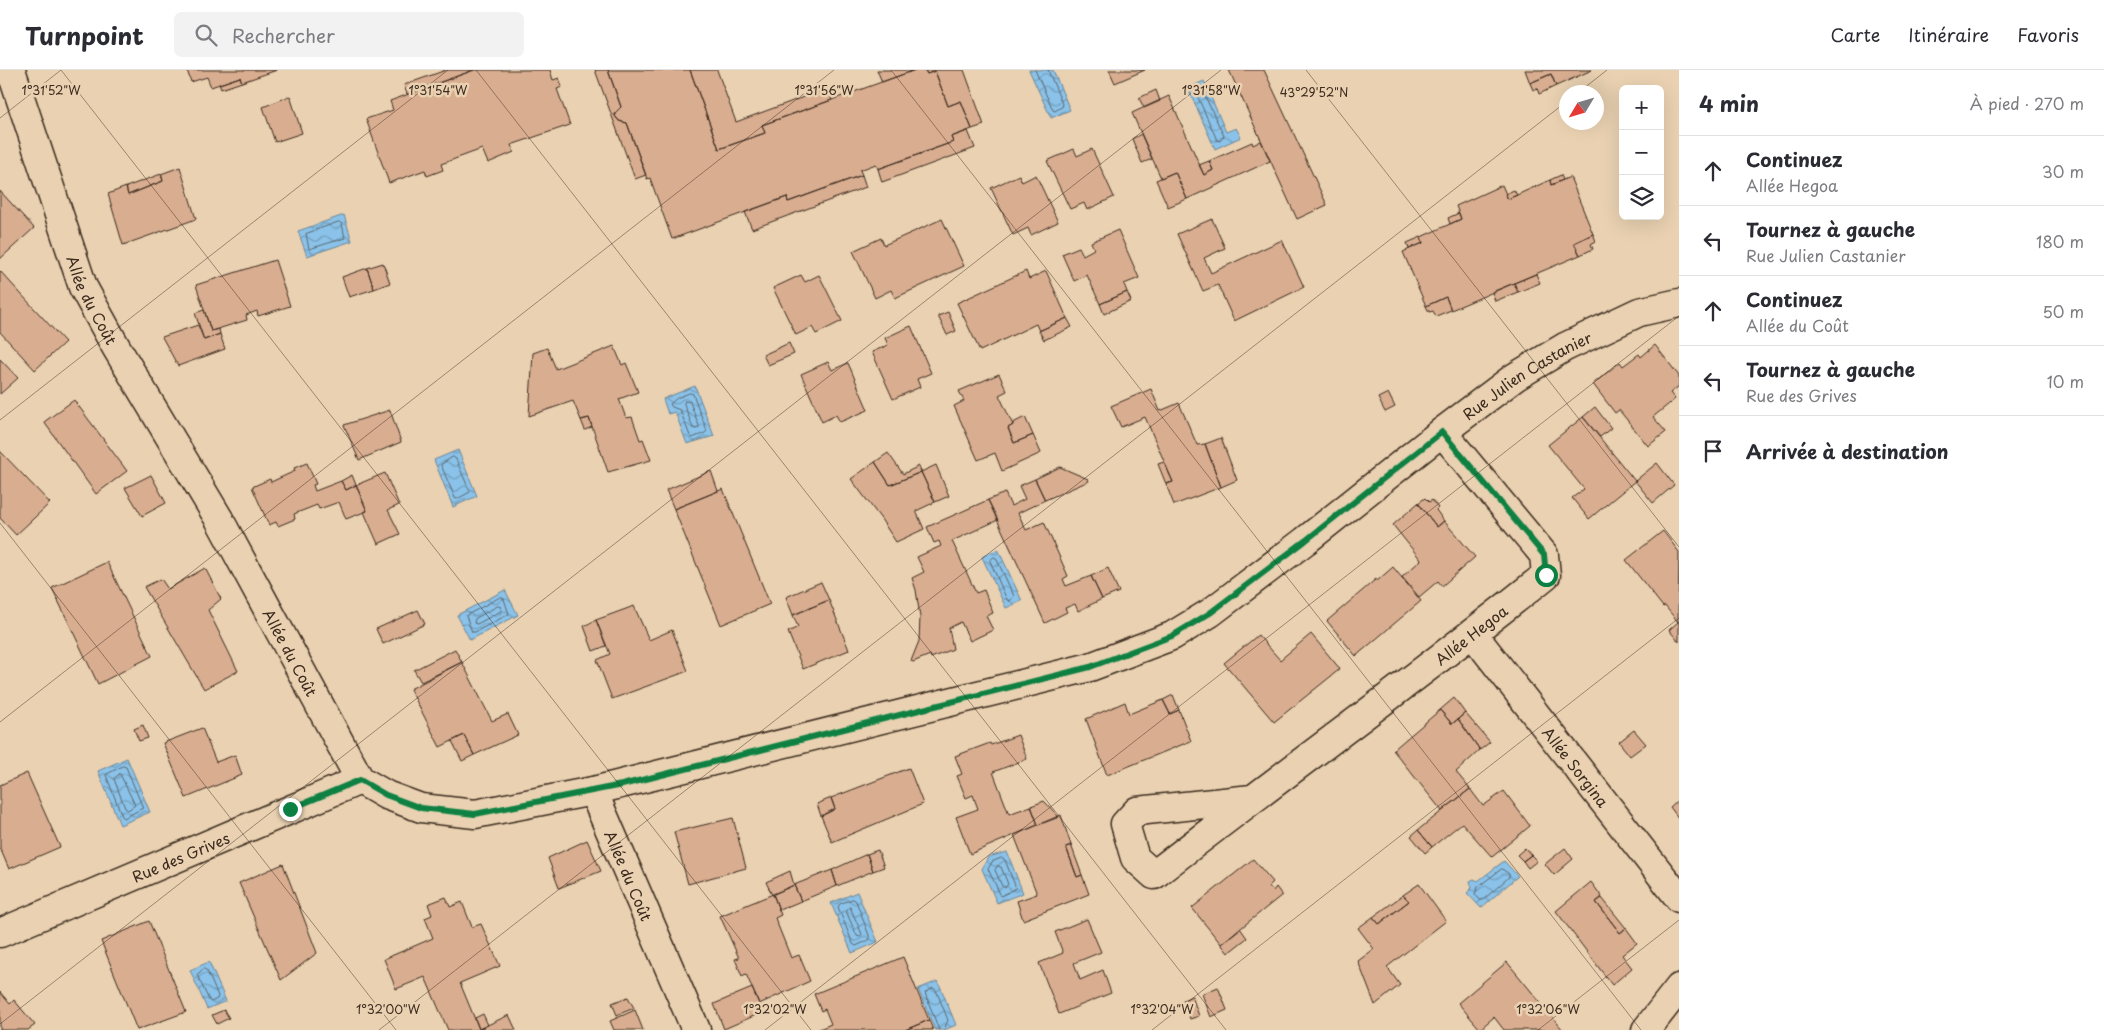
<!DOCTYPE html>
<html lang="fr">
<head>
<meta charset="utf-8">
<style>
  body { margin:0; font-family:"Playpen Sans",sans-serif; background:#f2f2f3; color:#2b2b33 }
  .controls { position:absolute; right:15px; top:15px; display:grid; overflow:hidden; border-radius:8px; box-shadow:0 5px 20px #0002 }
  .controls button { width:45px; height:45px; display:grid; place-items:center; padding:0; border:0; border-bottom:1px solid #e1e1e2; background:#fff; color:#2b2b33; font:25px sans-serif }
  .compass { position:absolute; left:1559px; top:15px; width:45px; height:45px; border-radius:50%; background:#fff; box-shadow:0 5px 20px #0002; rotate:232deg }
  .stop { position:absolute; width:15px; height:15px; margin:-11px; border:4px solid #0b8043; border-radius:50%; background:#fff }
  .stop.end { background:#0b8043; border-color:#fff; box-shadow:0 1px 5px #0008 }
  .list { margin:0; padding:0; list-style:none }
  h2 { display:flex; justify-content:space-between; align-items:center; height:65px; margin:0; padding:0 20px; font-size:21px }
  h2 small { font-size:16px; font-weight:400; color:#7c7c81 }
  .list li { display:grid; grid-template-columns:32px 1fr auto; gap:15px; align-items:center; box-sizing:border-box; height:70px; padding:0 20px; border-top:1px solid #e1e1e2 }
  .list b { display:block; font-size:19px; white-space:nowrap }
  .list p { margin:0; font-size:16px; white-space:nowrap; color:#7c7c81 }
  .list em { font-size:16px; font-style:normal; color:#7c7c81 }
  .icon { flex:none; width:28px; height:28px; fill:none; stroke:currentColor; stroke-width:2; stroke-linecap:round; stroke-linejoin:round }
  .map { position:relative; flex:none; width:1679px; height:960px; overflow:hidden }
  header { display:flex; align-items:center; gap:30px; box-sizing:border-box; height:70px; padding:0 25px; background:#fff; border-bottom:1px solid #e1e1e2 }
  header strong { font-size:24px }
  nav { display:flex; gap:28px; margin-inline-start:auto; font-size:18px }
  .search { width:350px; height:45px; background:#f2f2f3; display:flex; align-items:center; gap:12px; box-sizing:border-box; padding:0 18px; border-radius:8px; color:#7c7c81; font-size:19px }
  main { display:flex }
  aside { flex:1; background:#fff }
  .map>svg:first-child { display:block }
  .water { fill:url(#water-waves); stroke:#6a8598 }
  .lines { fill:none; stroke-linecap:round; stroke-linejoin:round }
  .shore { stroke:#5b676f; stroke-width:1 }
  .building { fill:#d9ad90; stroke:#3b2a1e }
  .minor-casing { stroke:#3b2a1e; stroke-width:31 }
  .minor { stroke:#e9d1b1; stroke-width:28 }
  .route { stroke:#0b8043; stroke-width:6 }
  .ticks { fill:none; stroke:#3b2a1e; stroke-width:1; stroke-opacity:0.45 }
  .labels { text-anchor:middle; dominant-baseline:central; stroke-width:5; stroke-linejoin:round; paint-order:stroke }
  .street-label { font-size:15px; fill:#3b2a1e; stroke:#e9d1b1 }
  .ticks-label { font-size:12px; text-anchor:middle; fill:#3b2a1e; stroke:#e9d1b1; stroke-width:5; stroke-linejoin:round; paint-order:stroke }
</style>
</head>
<body>
<header>
<strong>Turnpoint</strong>
<div class="search"><svg class="icon" aria-label="search" viewBox="0 0 24 24"><circle cx="10" cy="10" r="6"/><path d="M15 15l6 6"/></svg>Rechercher</div>
<nav><a>Carte</a><a>Itinéraire</a><a>Favoris</a></nav>
</header>
<main>
<div class="map">
<svg width="1679" height="960" viewBox="0 0 1679 960">
  <defs>
    <pattern id="water-waves" width="16" height="10" patternUnits="userSpaceOnUse" patternTransform="scale(1.25)"><rect width="16" height="10" fill="#8ac2e9"/><path d="M0 5q4-4 8 0t8 0" fill="none" stroke="#729ebc"/></pattern>
  </defs>
  <rect width="100%" height="100%" fill="#e9d1b1"/>
  <filter id="ink" filterUnits="userSpaceOnUse"><feTurbulence type="fractalNoise" baseFrequency=".02" numOctaves="2"/><feDisplacementMap in="SourceGraphic" scale="10" xChannelSelector="R" yChannelSelector="G"/><feConvolveMatrix kernelMatrix="1 2 1 2 8 2 1 2 1" color-interpolation-filters="sRGB"/></filter>
  <g filter="url(#ink)">
    <path class="water" d="M1029 0H1053L1070 40 1051 48Z
      M1204 11 1226 62 1236 58 1241 67 1215 79 1188 18Z
      M344 145 352 171 307 186 298 161Z
      M695 316 714 366 687 374 675 342 668 344 663 329Z
      M458 380 477 426 453 437 434 390Z
      M998 479 1022 531 1006 538 982 487Z
      M505 520 518 545 470 570 457 545Z
      M127 688 150 742 120 755 98 701Z
      M1007 782 1023 823 997 833 982 799 988 787Z
      M1504 791 1518 806 1481 838 1467 823 1472 818 1470 811 1474 809 1478 811Z
      M857 822 878 872 852 883 831 833Z
      M209 892 226 931 207 939 190 900Z
      M938 911 956 955 944 960H935L918 919Z"/>
    <g class="lines">
      <path class="shore" d="M1035 0 1053 40 1055 41 1063 36 1048 0
        M1200 18 1202 20 1224 66 1220 71 1217 70 1196 23Z
        M339 152 342 154 345 168 309 179 306 164Z
        M690 323 693 324 707 361 705 363 692 368 690 366 680 340 672 337 670 334 677 328Z
        M685 331 690 332 699 356 697 359 693 358 684 334Z
        M453 387 456 389 470 422 457 429 455 428 441 395Z
        M994 487 996 488 1014 526 1010 531 1007 530 990 491Z
        M501 527 504 529 509 544 475 562H472L466 546Z
        M498 536 501 537V541L477 554 474 553 475 549Z
        M123 696 126 697 143 738 124 748 122 746 106 705Z
        M120 704 135 735 128 740 125 738 114 709Z
        M1002 788 1005 790 1016 818 1001 826 988 799 992 792Z
        M998 796 1001 797 1008 814 1005 818 1002 816 995 800Z
        M1502 799 1509 804V807L1483 830H1480L1475 824 1478 817Z
        M853 829 856 831 870 868 869 870 856 876 853 874 838 837 840 834Z
        M850 837 862 864 860 867 857 866 846 841Z
        M204 899 207 901 218 926 217 929 211 932 209 930 197 905Z
        M939 960 925 923 933 918 936 920 948 950 944 960"/>
    </g>
    <path class="building" d="M187 0H277L242 12 240 7 211 17 207 7 191 12Z
      M446 0H474L407 24 404 15Z
      M474 0H550L553 10 559 8 562 17 557 19 570 55 511 75 514 82 488 93 482 79 441 94 443 100 427 106 425 100 389 113 366 49 393 40 390 31Z
      M595 0H608L621 37 615 43V46L619 51 627 53 646 105 635 109Z
      M608 0H690L719 79 765 63 762 55 915 0H925L927 4 935 1 948 36 961 31 972 59 951 67 953 72 878 99 876 94 860 100 862 105 788 132 787 127 672 169 650 108 647 109 627 53 619 51 615 46V43L621 37Z
      M690 0H717L736 52 828 18 832 30 762 55 765 63 719 79Z
      M877 0H915L882 12Z
      M925 0H964L984 55 972 59 961 31 948 36 935 1 927 4Z
      M1109 0H1145L1115 13Z
      M1229 0H1264L1327 135 1297 149Z
      M1525 0H1592L1556 16 1551 4 1530 13Z
      M1551 4 1556 16 1539 24 1537 18 1533 20 1530 13Z
      M240 7 242 12 221 19 219 14Z
      M1156 20 1160 31 1144 38 1139 28Z
      M290 26 302 63 275 72 263 37Z
      M1169 26 1204 105 1213 100 1209 91 1252 72 1253 75 1261 71 1270 91 1187 129 1175 102 1161 108 1132 43Z
      M968 61 975 78 882 112 878 99 953 72 951 67Z
      M1141 64 1152 89 1142 93 1132 69Z
      M1074 79 1077 86 1092 79 1114 127 1087 140 1084 133 1070 139 1047 91Z
      M1209 91 1213 100 1204 105 1199 95Z
      M180 97 196 149 123 175 108 124 126 117 128 125 163 111 161 104Z
      M1175 102 1187 129 1168 137 1156 110Z
      M161 104 163 111 128 125 126 117Z
      M862 105 866 117 752 159 745 142 787 127 788 132Z
      M1019 105 1022 112 1036 105 1058 152 1031 165 1028 158 1013 165 991 118Z
      M1561 105 1563 110 1551 115 1550 110Z
      M1570 107 1593 164 1574 173 1580 185 1451 240 1446 227 1426 236 1403 182 1423 173 1421 167 1461 149 1456 136 1502 115 1508 129 1550 110 1551 115Z
      M1514 120 1517 125 1508 129 1505 124Z
      M0 121 34 158 0 189Z
      M1459 143 1461 149 1450 154 1448 148Z
      M942 149 964 196 895 228 891 220 875 228 853 181 881 168 884 175Z
      M1212 149 1225 178 1204 188 1211 203 1282 170 1304 217 1234 251 1218 215 1203 221 1177 164Z
      M1118 160 1139 208 1124 214 1127 222 1100 234 1087 205 1074 211 1062 184 1079 177 1083 185 1094 179 1091 172Z
      M1593 164 1596 171 1591 174 1593 179 1580 185 1574 173Z
      M1421 167 1423 173 1409 179 1407 173Z
      M275 190 290 236 258 246 257 241 246 245 247 250 211 261 196 215Z
      M383 193 390 213 374 219 367 198Z
      M367 198 374 219 349 227 342 207Z
      M0 201 65 272 35 300 0 262Z
      M1026 201 1029 209 1046 201 1067 248 1039 261 1036 254 980 281 957 233Z
      M1536 204 1540 213 1518 222 1514 213Z
      M801 205 805 212 819 205 842 251 816 264 812 257 796 265 773 218Z
      M1514 213 1518 222 1495 231 1492 222Z
      M1127 222 1131 231 1104 244 1100 234Z
      M1446 227 1451 240 1436 246 1433 241 1429 242 1426 236Z
      M204 240 211 261 219 259 220 264 204 270 195 243Z
      M948 242 956 261 947 265 938 246Z
      M1067 248 1072 257 1044 270 1039 261Z
      M198 255 204 270 220 264 225 279 178 296 162 267Z
      M911 256 931 303 917 309 920 317 893 329 872 282 888 275 885 268Z
      M789 273 794 284 768 295 763 285Z
      M1655 275 1679 306V316L1670 323 1675 329 1653 347 1666 362 1648 376 1619 340 1615 343 1593 314 1620 292 1623 296 1639 284 1641 287Z
      M614 276 622 295 626 293 638 322 619 329 626 348 632 347 640 370 643 369 651 390 608 402 589 348 581 350 573 331 529 346 533 283 547 278 556 299Z
      M0 289 18 308 0 324Z
      M828 292 832 300 848 293 868 340 840 352 836 345 822 352 801 304Z
      M999 304 1007 321 999 325 1013 355 1008 358 1014 373 1033 365 1041 383 1002 401 995 383 978 390 954 336 964 331 959 321Z
      M1151 319 1160 341 1179 333 1197 375 1205 374 1221 417 1174 435 1166 414 1173 412 1145 347 1121 357 1111 336Z
      M1388 323 1395 337 1385 342 1378 328Z
      M74 330 127 401 96 424 44 352Z
      M1595 337 1611 358 1600 367 1583 347Z
      M390 340 401 372 359 390 344 355Z
      M1025 347 1033 365 1014 373 1008 358 1013 355V353Z
      M1583 347 1635 411 1589 449 1572 428 1584 419 1548 375Z
      M589 348 592 357 585 360 581 350Z
      M1221 368 1237 410 1221 417 1205 374Z
      M0 381 50 433 16 465 0 448Z
      M888 383 903 404 919 396 921 402 890 415 875 392Z
      M875 392 890 415 921 402 935 432 916 441 924 459 896 472 881 449 851 409Z
      M1164 392 1173 412 1166 414 1158 394Z
      M307 393 316 414 313 415 315 421 341 411 346 420 356 415 367 441 346 449 339 432 319 439 317 435 294 444 295 449 278 456 276 452 269 455 252 417 270 409 271 412 295 401 294 398Z
      M1657 393 1674 415 1653 433 1635 411Z
      M936 395 949 426 935 432 921 402Z
      M1060 397 1088 409 1089 411 1045 430 1035 409Z
      M711 401 718 421 674 439 666 420Z
      M385 403 399 435 388 440 400 464 378 474 364 442 367 441 356 415Z
      M151 405 166 433 142 446 125 418Z
      M352 405 356 415 346 420 341 411Z
      M1035 409 1045 430 1018 443 1026 460 1044 452 1068 506 1063 509 1066 516 1091 506 1102 529 1078 541 1075 534 1065 538 1067 542 1045 553 988 430 1005 423 1011 436 1025 429 1019 416Z
      M723 419 770 534 721 555 674 439Z
      M1425 428 1429 432 1432 430 1438 438 1436 440 1444 451 1437 457 1418 433Z
      M988 430 998 450 952 471 976 523 984 520 993 543 986 546 993 560 970 571 961 552 949 558 953 579 931 588 930 585 913 592 911 591 919 571 920 547 916 520 912 508 924 502 917 487 941 476 939 471 934 473 927 457Z
      M1418 433 1437 457 1444 451 1475 487 1442 516 1438 511 1419 527 1402 507 1421 490 1393 455Z
      M1663 461 1679 482 1678 552 1665 536 1663 537 1626 490Z
      M107 492 152 586 98 614 52 518Z
      M1393 497 1421 531 1356 586 1327 551 1376 509 1377 511Z
      M205 498 221 529 208 540 238 601 204 619 144 517 161 509 168 519Z
      M1108 498 1119 522 1102 529 1091 506Z
      M821 512 829 530 793 545 786 527Z
      M829 530 849 580 803 599 788 562 798 557 793 545Z
      M634 536 649 570 672 560 688 601 612 629 597 590 610 584 596 550Z
      M418 540 425 554 383 574 376 559Z
      M596 550 606 576 593 581 584 556Z
      M1678 552H1679V572L1669 560Z
      M1311 564 1340 599 1274 652 1224 593 1258 565 1280 590Z
      M455 579 462 592 421 612 414 600Z
      M462 592 492 651 508 644 518 665 474 685 464 665 440 677 410 619Z
      M1173 625 1179 640 1170 644 1163 630Z
      M1454 628 1465 643 1452 654 1440 640Z
      M1163 630 1170 644 1179 640 1191 671 1107 705 1086 649 1125 632 1129 644Z
      M1440 640 1452 654 1458 649 1480 680 1456 702 1470 719 1442 741 1393 680Z
      M1465 643 1490 672 1480 680 1458 649Z
      M143 655 148 668 139 671 134 659Z
      M202 658 216 692 235 685 242 705 186 728 163 673Z
      M1634 660 1646 674 1630 686 1619 672Z
      M464 665 474 685 462 691 452 671Z
      M1018 665 1027 689 993 702 1009 744 1031 736 1038 755 970 784 956 747 978 739 973 725 966 728 957 706 962 704 955 686 990 673 991 675Z
      M909 698 923 734 832 772 821 746 835 739 831 728Z
      M27 703 60 777 9 799 0 778V715Z
      M1470 719 1483 736 1504 721 1530 756 1492 787 1462 753 1432 777 1418 760Z
      M831 728 835 739 821 746 817 734Z
      M1679 729V749L1670 737Z
      M1044 731 1059 747 1038 755 1031 736Z
      M1061 745 1071 775 1066 777 1077 807 1082 805 1089 824 1023 850 1017 831 1037 824 1014 765Z
      M733 748 746 798 688 814 674 762Z
      M1418 760 1432 777 1425 783 1411 766Z
      M587 770 601 801 559 818 548 788Z
      M1071 775 1082 805 1077 807 1066 777Z
      M1525 778 1531 785 1523 791 1517 785Z
      M1565 778 1573 789 1554 805 1545 794Z
      M878 780 884 797 873 801 867 784Z
      M867 784 873 801 837 816 832 800Z
      M1531 785 1537 791 1528 798 1523 791Z
      M1253 789 1273 812 1269 816 1273 821 1276 817 1282 825 1221 874 1192 838Z
      M283 794 317 883 281 910 239 813Z
      M832 800 837 816 801 831 794 815Z
      M790 801 794 815 772 825 766 812Z
      M1591 812 1602 827 1596 832 1620 863 1626 858 1637 873 1622 885 1632 898 1612 915 1556 841Z
      M1419 814 1446 851 1387 897 1400 915 1375 935 1358 891 1374 879 1358 858 1373 847 1379 854 1409 831 1403 825Z
      M794 815 801 831 779 840 773 824Z
      M773 824 781 845 775 848 791 888 799 885 810 911 759 934 746 904 742 906 735 889 739 888 720 846Z
      M1403 825 1409 831 1379 854 1373 847Z
      M446 827 450 837 462 832 472 857 481 854 500 896 460 913 479 959 509 945 516 960H448L425 907 396 919 384 889 433 868 425 848 432 845 428 834Z
      M1602 828 1626 858 1620 863 1596 832Z
      M1087 849 1101 882 1074 893 1080 910 1103 900 1111 923 1059 944 1039 893 1063 883 1055 862Z
      M149 851 186 942 137 960 101 871Z
      M1240 858 1247 868 1228 883 1221 874Z
      M903 887 929 950 905 960H817L831 954 825 939 821 941 814 924Z
      M1507 892 1563 960H1504L1494 947 1480 959 1458 933Z
      M1218 917 1227 940 1211 947 1202 924Z
      M752 918 763 942 724 959 714 934Z
      M0 922 10 934 14 930 35 955 28 960H0Z
      M1192 926 1199 946 1190 949 1183 930Z
      M628 927 634 938 617 945 612 933Z
      M224 940 229 948 217 954 212 945Z
      M635 940 643 960H614L610 951Z
      M483 944 488 955 479 959 475 948Z
      M929 950 933 960H905Z"/>
    <g class="lines">
      <g class="minor-casing">
        <g id="minor">
          <path id="s1" d="M11 0 83 217 116 277 219 449 360 710 386 725 421 738 475 744 593 721 696 960"/>
          <path id="s2" d="M1473 564 1679 828"/>
          <path id="s3" d="M593 721 1090 597 1172 566 1210 543 1305 471 1442 362 1515 307 1565 277 1639 242 1679 233"/>
          <path id="s4" d="M1252 729 1137 741 1125 754 1135 788 1154 805C1283 704 1418 608 1546 505L1544 485 1442 362"/>
          <path id="s5" d="M0 863 360 710"/>
          <path d="M1646 960 1679 918"/>
        </g>
      </g>
      <use href="#minor" class="minor"/>
    </g>
  </g>
  <g class="lines" filter="url(#ink)">
    <path class="route" d="M290 739 360 710 386 725 421 738 475 744 622 715 1090 597 1172 566 1210 543 1305 471 1442 362 1544 485 1546 505"/>
  </g>
  <path class="ticks" d="M61 0 811 960M476 0 1226 960M891 0 1641 960M1306 0 1679 477M1579 22 1607 0M0 48 61 0M0 350 448 0M0 453 396 960M0 652 834 0M0 954 1221 0M379 960 1566 32M765 960 1679 246M1152 960 1679 548M1538 960 1679 850"/>
  <g class="labels">
    <g class="street-label">
      <text stroke="none"><textPath href="#s1" startOffset="244">Allée du Coût</textPath></text>
      <text stroke="none"><textPath href="#s3" startOffset="1041">Rue Julien Castanier</textPath></text>
      <text stroke="none"><textPath href="#s4" startOffset="592">Allée Hegoa</textPath></text>
      <text stroke="none"><textPath href="#s1" startOffset="649">Allée du Coût</textPath></text>
      <text stroke="none"><textPath href="#s2" startOffset="168">Allée Sorgina</textPath></text>
      <text stroke="none"><textPath href="#s5" startOffset="196">Rue des Grives</textPath></text>
      <text stroke="none"><textPath href="#s1" startOffset="1128">Allée du Coût</textPath></text>
    </g>
  </g>
  <g class="ticks-label">
    <text x="51" y="25">1°31'52"W</text>
    <text x="438" y="25">1°31'54"W</text>
    <text x="824" y="25">1°31'56"W</text>
    <text x="1211" y="25">1°31'58"W</text>
    <text x="1314" y="27">43°29'52"N</text>
    <text x="388" y="944">1°32'00"W</text>
    <text x="775" y="944">1°32'02"W</text>
    <text x="1162" y="944">1°32'04"W</text>
    <text x="1548" y="944">1°32'06"W</text>
  </g>
</svg>
<div class="controls">
<button>+</button>
<button>−</button>
<button><svg class="icon" aria-label="layers" viewBox="0 0 24 24"><path d="M12 4l9 5-9 5-9-5zM3 14l9 5 9-5"/></svg></button>
</div>
<svg class="compass" viewBox="-18 -18 36 36"><path d="M0-13l5 13h-10z" fill="#e53935"/><path d="M0 13l5-13h-10z" fill="#7c7c81"/></svg>
<div class="stop" style="left:1546px;top:505px"></div>
<div class="stop end" style="left:290px;top:739px"></div>
</div>
<aside>
<h2>4 min<small>À pied · 270 m</small></h2>
<ul class="list">
<li><svg class="icon" aria-label="ahead" viewBox="0 0 24 24"><path d="M12 20V5M6 11l6-6 6 6"/></svg><div><b>Continuez</b><p>Allée Hegoa</p></div><em>30 m</em></li>
<li><svg class="icon" aria-label="left" viewBox="0 0 24 24"><path d="M17 20v-9H6M10 6l-5 5 5 5"/></svg><div><b>Tournez à gauche</b><p>Rue Julien Castanier</p></div><em>180 m</em></li>
<li><svg class="icon" aria-label="ahead" viewBox="0 0 24 24"><path d="M12 20V5M6 11l6-6 6 6"/></svg><div><b>Continuez</b><p>Allée du Coût</p></div><em>50 m</em></li>
<li><svg class="icon" aria-label="left" viewBox="0 0 24 24"><path d="M17 20v-9H6M10 6l-5 5 5 5"/></svg><div><b>Tournez à gauche</b><p>Rue des Grives</p></div><em>10 m</em></li>
<li><svg class="icon" aria-label="arrive" viewBox="0 0 24 24"><path d="M6 21V4h12l-3 4 3 4H6"/></svg><div><b>Arrivée à destination</b></div></li>
</ul>
</aside>
</main>
</body>
</html>
